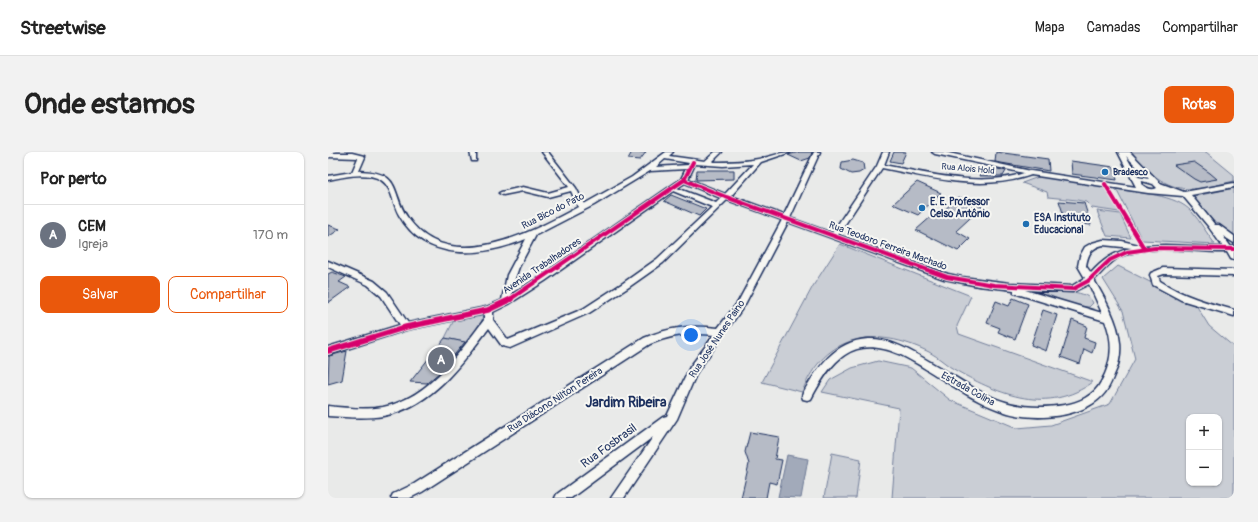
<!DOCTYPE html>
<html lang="pt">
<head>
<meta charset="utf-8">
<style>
  body { margin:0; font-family:Pangolin,sans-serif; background:#f2f2f2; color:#222 }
  .controls { position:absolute; right:12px; bottom:12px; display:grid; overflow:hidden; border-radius:8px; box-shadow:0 1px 3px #0004 }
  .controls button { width:36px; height:36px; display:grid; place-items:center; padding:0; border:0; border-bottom:1px solid #e0e0e0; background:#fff; color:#222; font:20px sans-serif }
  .you { position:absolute; left:363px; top:183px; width:14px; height:14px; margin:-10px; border:3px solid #fff; border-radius:50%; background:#1a73e8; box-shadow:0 0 0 6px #1a73e833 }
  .badge { display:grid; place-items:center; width:26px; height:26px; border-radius:50%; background:#ea580c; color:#fff; font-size:13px; font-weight:700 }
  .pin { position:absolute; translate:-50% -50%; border:2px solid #fff; box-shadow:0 1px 4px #0006 }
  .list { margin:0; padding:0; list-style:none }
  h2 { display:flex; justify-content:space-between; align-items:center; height:52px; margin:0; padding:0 16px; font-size:17px }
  h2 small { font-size:13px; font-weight:400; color:#767676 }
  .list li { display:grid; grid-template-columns:26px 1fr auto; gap:12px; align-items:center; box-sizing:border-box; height:60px; padding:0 16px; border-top:1px solid #e0e0e0 }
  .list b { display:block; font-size:15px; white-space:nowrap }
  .list p { margin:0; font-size:13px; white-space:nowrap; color:#767676 }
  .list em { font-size:13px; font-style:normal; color:#767676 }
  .actions { display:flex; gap:8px; padding:12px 16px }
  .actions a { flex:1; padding:9px 0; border:1px solid #ea580c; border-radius:8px; text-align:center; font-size:14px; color:#ea580c }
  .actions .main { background:#ea580c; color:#fff }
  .map { position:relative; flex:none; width:906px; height:346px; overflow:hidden; border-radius:8px }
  header { display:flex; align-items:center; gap:24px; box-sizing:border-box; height:56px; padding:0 20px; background:#fff; border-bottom:1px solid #e0e0e0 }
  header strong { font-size:19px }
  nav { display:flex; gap:22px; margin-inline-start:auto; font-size:14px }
  .intro { display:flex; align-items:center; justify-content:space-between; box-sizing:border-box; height:96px; padding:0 24px }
  h1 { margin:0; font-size:28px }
  .button { padding:10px 18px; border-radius:8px; background:#ea580c; color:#fff; font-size:14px; font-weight:700 }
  main { display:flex; gap:24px; padding:0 24px }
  aside { flex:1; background:#fff; border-radius:8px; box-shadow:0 1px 3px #0004 }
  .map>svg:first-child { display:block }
  .green { fill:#caced5; stroke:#727e9a; fill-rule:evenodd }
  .water { fill:#a2aaba; stroke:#6c7995 }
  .building { fill:#b6bbc6; stroke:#1b2f5e }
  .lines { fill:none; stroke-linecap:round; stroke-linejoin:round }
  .minor-casing { stroke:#1b2f5e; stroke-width:3 }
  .minor { fill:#f6f6f2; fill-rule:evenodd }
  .cycleway-far1-casing { stroke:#f6f6f2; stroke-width:6 }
  .cycleway-casing { stroke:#f6f6f2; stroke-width:8 }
  .cycleway-far1 { stroke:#d6006c; stroke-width:4 }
  .cycleway { stroke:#d6006c; stroke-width:5.5 }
  .poi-dot { fill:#1f6fb2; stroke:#f6f6f2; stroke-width:1.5 }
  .labels { text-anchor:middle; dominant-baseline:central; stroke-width:4; stroke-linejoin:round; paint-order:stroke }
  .far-street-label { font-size:9px; fill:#1b2f5e; stroke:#f6f6f2 }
  .far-poi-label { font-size:9px; font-weight:bold; fill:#1b2f5e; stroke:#f6f6f2; text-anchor:start }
  .poi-label { font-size:10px; font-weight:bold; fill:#1b2f5e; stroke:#f6f6f2; text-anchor:start }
  .street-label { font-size:10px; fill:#1b2f5e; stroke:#f6f6f2 }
  .near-street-label { font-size:12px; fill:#1b2f5e; stroke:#f6f6f2 }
  .district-label { font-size:14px; font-weight:bold; fill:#1b2f5e; stroke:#f6f6f2 }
</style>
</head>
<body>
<header>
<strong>Streetwise</strong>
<nav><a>Mapa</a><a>Camadas</a><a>Compartilhar</a></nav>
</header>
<div class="intro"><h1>Onde estamos</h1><a class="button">Rotas</a></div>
<main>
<aside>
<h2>Por perto<small></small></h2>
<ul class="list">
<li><span class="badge" style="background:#6b7280">A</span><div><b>CEM</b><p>Igreja</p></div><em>170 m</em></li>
</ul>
<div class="actions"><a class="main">Salvar</a><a>Compartilhar</a></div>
</aside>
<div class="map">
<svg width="906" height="346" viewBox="0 0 906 346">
  <rect width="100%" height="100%" fill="#e9eae9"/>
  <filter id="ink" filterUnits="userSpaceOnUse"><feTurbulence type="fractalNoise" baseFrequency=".025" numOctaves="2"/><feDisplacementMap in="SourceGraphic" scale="8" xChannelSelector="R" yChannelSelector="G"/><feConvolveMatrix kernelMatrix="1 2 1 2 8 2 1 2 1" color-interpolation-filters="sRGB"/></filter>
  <g filter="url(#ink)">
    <path class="green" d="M804 0H878L906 23V29C892 32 877 37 863 37 837 37 818 19 804 0Z
      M713 24 776 33 790 54 791 60 764 56 758 50 749 48 720 45 719 40 694 31Z
      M906 36V85L894 78 863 45Z
      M788 37C810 41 848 42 864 60 872 69 879 82 887 92L814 88Z
      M769 59 792 62 803 86 779 84Z
      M512 92 643 144 629 174 631 182 765 230C720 263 672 243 629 219 619 214 611 205 601 200 548 174 497 181 474 240L434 230 485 134Z
      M790 114 868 153 881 174 906 195V346H564L571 256 494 240 502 228 524 216 550 209 583 216 622 248 689 276 723 273 782 252 807 207 795 159 775 127ZM861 265H891V331H861Z
      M719 139C733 140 759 137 765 151L761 155C746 154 732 148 718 142Z
      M155 164 153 172 140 191 117 186 126 168Z
      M504 301 533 307 528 346H496Z"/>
    <path class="water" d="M459 303 480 307 473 346 450 345Z"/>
    <path class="building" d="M304 0H318L312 8 300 7Z
      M471 0H484L482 6 473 9 460 3Z
      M566 0H578L573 11 562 9Z
      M668 0 720 7 721 19 667 10Z
      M525 8 535 11 536 18 531 21 523 22 513 17 514 10Z
      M743 9 786 15 789 28 744 22Z
      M866 10 882 21 889 27 872 30 866 27 846 13Z
      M666 16 678 19 675 24H652L655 17 666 19Z
      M369 18H406V27L368 28Z
      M589 30 613 41 590 63 565 52Z
      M343 43 378 57 371 64 336 49Z
      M631 45 654 55 628 79 642 87 630 99 588 78 605 63 608 65Z
      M731 49 756 51 763 73 738 70Z
      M0 73 12 77 0 85Z
      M4 120 18 125 11 130 22 135 0 151V122Z
      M685 146 700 152 687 187 670 180 672 176 659 171 668 149 681 154Z
      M715 158 729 163 718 199 703 193Z
      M744 168 759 174 756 186 767 190 764 201 756 197 752 212 733 205Z
      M117 186 137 190 112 220 99 231 82 230Z
      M19 199 14 228 0 232 1 204Z
      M422 280 451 285 447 307 454 308 449 332 441 330 438 346H413L421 312 417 300Z"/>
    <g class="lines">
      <g class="minor-casing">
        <path id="minor" d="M142 0H148V9H144Z
          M214 0H220L248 36 256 52 304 25 338 0H345L341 4 377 9 387 0H394L384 10C401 10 418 10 435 6 445 4 453 0 463 0L433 10 403 44 456 63 486 0H492L462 66 504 81 549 14 555 0H561L556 13C598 21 653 36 696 21L607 2 604 0H616L703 19 808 35 790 0H802L832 31 856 40 906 31V35L863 43 887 73H891L906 84V91L895 84 903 95 906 94V108L903 107 899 100C866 101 823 91 792 105 781 110 775 120 766 128 777 147 790 169 792 191 793 202 791 213 786 223 783 231 780 238 774 244 753 266 708 269 680 261 640 249 608 220 571 202 524 182 503 209 483 247L479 248 475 247 474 244 475 241C490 215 507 189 540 187 557 186 574 194 588 202 641 230 671 264 736 253 750 251 766 244 773 230 784 211 786 190 777 169L686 141V138L650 134 616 127 460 70 416 154 369 220 349 267 296 346H283L325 285 243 346H227L229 342 335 265 339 264 362 215 386 183C363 180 343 183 322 192L94 340 82 346H63L65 342 86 332 316 186C342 175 362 173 390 176L410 150 454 68 399 48 335 111 301 135 261 161 182 196 174 194 161 176C133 212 104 255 55 264 37 267 18 265 0 264V254C18 256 37 258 55 255 101 246 130 202 156 168V162L78 178 0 203V195L72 173 53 144 40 133 0 115V109L46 129 59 140 80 171 158 155 174 148 179 123 198 87C154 105 98 111 71 63 64 51 65 36 53 28 38 19 16 25 0 28V24L24 20 30 6 0 5V1H24L36 4 37 5 31 19C75 20 62 40 80 66 121 125 204 80 250 55L243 39 220 45 195 39 175 43 171 41 173 40 195 35 220 41 241 35ZM798 4 821 27 810 25ZM337 7 361 11 360 13 328 15ZM367 12 395 14 425 12 397 42 360 27ZM554 16C603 26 655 40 703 23L820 41 855 44 880 74 895 95 837 93 815 94 794 89 775 88 764 91 757 95 752 104 750 114 757 126 744 134 682 131 634 125 620 122 510 83ZM358 17 353 27 211 125 183 143 185 132 191 115 208 83 266 53 322 19ZM814 29 825 32 829 36C823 39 818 36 813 32ZM357 31 393 46 388 51 349 36ZM345 39 384 55 329 107 295 131 255 157 180 188 165 168V160L181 152 217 129ZM775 93 804 96C786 100 775 108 763 121L758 114C760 102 763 96 775 93ZM761 132 774 161 697 138 745 140Z
          M835 116 906 118V124L836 122 830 124 832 129C855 144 880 151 906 158V164L853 148 825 133 822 123 823 121Z"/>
      </g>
      <use href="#minor" class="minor"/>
      <g class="cycleway-far1-casing">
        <path id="cycleway-far1" d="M356 28 398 45 619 125 666 133 745 137 760 129 782 108 799 100 827 96 906 97
          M777 32 816 96
          M181 148 356 28 365 10"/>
      </g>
      <g class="cycleway-casing">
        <path id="cycleway" d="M0 199 78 175 160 158 183 147"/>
      </g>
      <use href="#cycleway-far1" class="cycleway-far1"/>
      <use href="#cycleway" class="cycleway"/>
    </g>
  </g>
  <g class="poi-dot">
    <circle cx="777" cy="20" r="4"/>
    <circle cx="594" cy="56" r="4"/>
    <circle cx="698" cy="72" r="4"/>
  </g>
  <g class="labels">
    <g class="far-street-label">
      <text transform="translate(640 17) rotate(5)">Rua Alois Hold</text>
    </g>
    <g class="far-poi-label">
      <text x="785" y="20">Bradesco</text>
    </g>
    <g class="poi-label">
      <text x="602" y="50">E. E. Professor<tspan x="602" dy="12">Celso Antônio</tspan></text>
      <text x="706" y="66">ESA Instituto<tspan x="706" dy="12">Educacional</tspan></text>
    </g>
    <g class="street-label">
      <text transform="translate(225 59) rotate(-27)">Rua Bico do Pato</text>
      <text transform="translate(560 94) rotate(20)">Rua Teodoro Ferreira Machado</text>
      <text transform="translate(214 114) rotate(-34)">Avenida Trabalhadores</text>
      <text transform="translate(389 187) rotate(-56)">Rua José Nunes Paino</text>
      <text transform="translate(640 237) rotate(29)">Estrada Colina</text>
      <text transform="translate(227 248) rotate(-33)">Rua Diácono Nilton Pereira</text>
    </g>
    <g class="near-street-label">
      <text transform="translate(281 294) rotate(-36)">Rua Fosbrasil</text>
    </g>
    <g class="district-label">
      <text x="298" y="250">Jardim Ribeira</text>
    </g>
  </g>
</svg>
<div class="controls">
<button>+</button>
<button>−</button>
</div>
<div class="you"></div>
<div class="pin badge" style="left:113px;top:208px;background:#6b7280">A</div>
</div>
</main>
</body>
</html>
